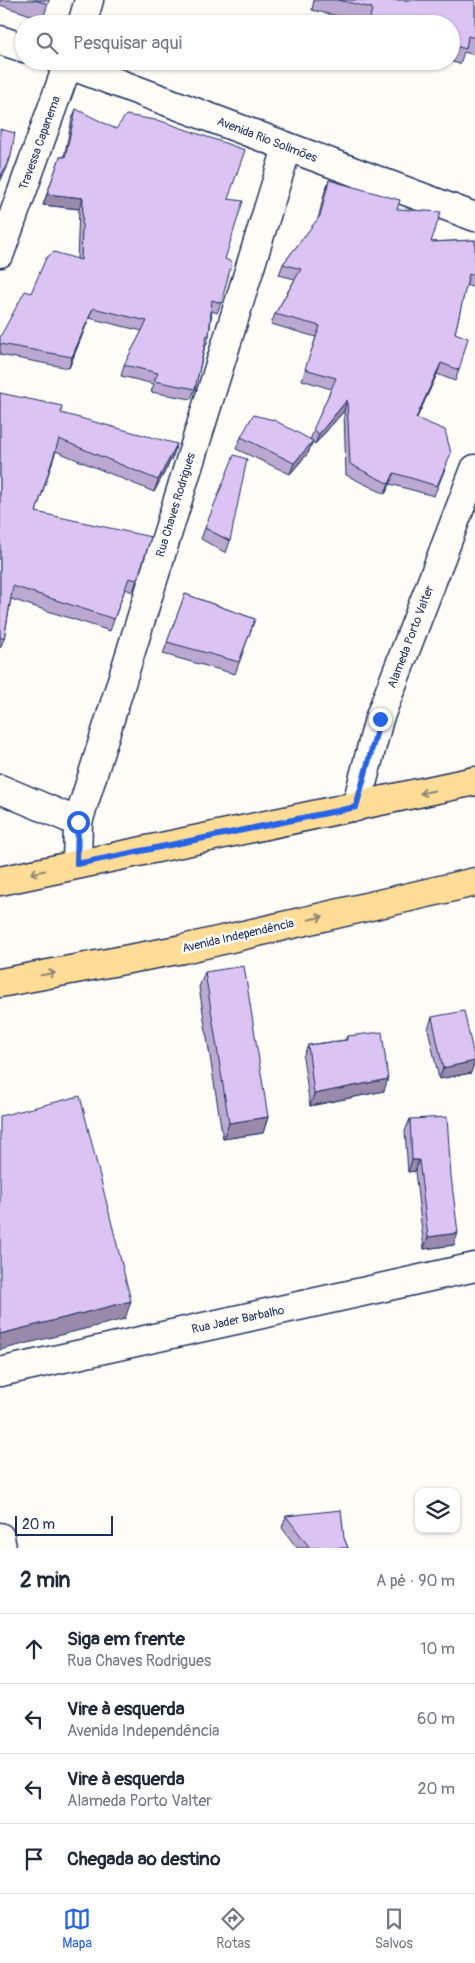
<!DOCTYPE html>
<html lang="pt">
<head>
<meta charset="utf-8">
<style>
  body { margin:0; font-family:Pangolin,sans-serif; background:#f6f6f7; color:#1f2937 }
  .controls { position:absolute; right:15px; bottom:15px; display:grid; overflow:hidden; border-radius:10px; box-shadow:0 1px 4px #0004 }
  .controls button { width:45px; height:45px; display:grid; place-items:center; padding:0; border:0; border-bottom:1px solid #e0e1e3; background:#fff; color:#1f2937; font:25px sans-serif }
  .scale { position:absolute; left:15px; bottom:12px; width:98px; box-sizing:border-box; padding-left:5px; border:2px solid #1b2f5e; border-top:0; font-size:14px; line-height:18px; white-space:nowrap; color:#1b2f5e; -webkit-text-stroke:4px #fdfcf7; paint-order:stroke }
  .stop { position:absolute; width:15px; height:15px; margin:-11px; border:4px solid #2563eb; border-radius:50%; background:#fff }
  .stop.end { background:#2563eb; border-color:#fff; box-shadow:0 1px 5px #0008 }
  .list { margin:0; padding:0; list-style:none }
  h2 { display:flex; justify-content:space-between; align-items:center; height:65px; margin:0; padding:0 20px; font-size:21px }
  h2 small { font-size:16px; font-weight:400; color:#747a83 }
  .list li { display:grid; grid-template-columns:32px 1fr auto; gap:15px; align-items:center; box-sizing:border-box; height:70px; padding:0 20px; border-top:1px solid #e0e1e3 }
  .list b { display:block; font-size:19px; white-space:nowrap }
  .list p { margin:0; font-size:16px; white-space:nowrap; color:#747a83 }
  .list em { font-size:16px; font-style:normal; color:#747a83 }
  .icon { flex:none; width:28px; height:28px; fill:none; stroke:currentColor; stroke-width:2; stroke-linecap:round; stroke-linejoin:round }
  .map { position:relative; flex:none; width:475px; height:1548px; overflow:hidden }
  .search { position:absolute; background:#fff; box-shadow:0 1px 4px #0004; left:15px; right:15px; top:15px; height:55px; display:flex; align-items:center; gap:12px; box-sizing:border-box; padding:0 18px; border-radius:28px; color:#747a83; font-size:19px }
  .sheet { height:345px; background:#fff }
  nav { display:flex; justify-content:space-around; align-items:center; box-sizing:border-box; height:70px; border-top:1px solid #e0e1e3; background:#fff; font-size:14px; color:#747a83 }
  nav a { display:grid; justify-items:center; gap:2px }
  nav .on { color:#2563eb }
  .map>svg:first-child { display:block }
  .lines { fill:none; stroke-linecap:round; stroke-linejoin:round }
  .minor-casing { stroke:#1b2f5e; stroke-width:31 }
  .primary-casing { stroke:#1b2f5e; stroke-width:31 }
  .minor { stroke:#fdfcf7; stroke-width:28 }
  .primary { stroke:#ffdd96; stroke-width:28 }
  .wall { fill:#bca9d2; stroke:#1b2f5e }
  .shaded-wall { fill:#9989ab; stroke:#1b2f5e }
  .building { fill:#dbc4f4; stroke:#1b2f5e }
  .oneway { stroke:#8d867a }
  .route { stroke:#2563eb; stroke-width:6 }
  .labels { text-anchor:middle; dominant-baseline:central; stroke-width:5; stroke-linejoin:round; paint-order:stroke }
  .street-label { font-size:12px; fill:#1b2f5e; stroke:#fdfcf7 }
</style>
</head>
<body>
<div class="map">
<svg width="475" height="1548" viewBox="0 0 475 1548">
  <rect width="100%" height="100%" fill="#fdfcf7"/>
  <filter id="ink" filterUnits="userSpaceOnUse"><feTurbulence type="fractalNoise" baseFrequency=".02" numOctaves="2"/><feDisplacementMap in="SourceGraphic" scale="10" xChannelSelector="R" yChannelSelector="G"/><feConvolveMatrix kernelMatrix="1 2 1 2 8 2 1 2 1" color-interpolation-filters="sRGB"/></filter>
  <g filter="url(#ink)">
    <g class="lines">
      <g class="minor-casing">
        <path id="minor" d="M82 24 89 0
          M0 40 24 48
          M59 61 475 217
          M0 253 69 61
          M0 789 78 822
          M356 807 379 719 475 469
          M77 864 78 822 287 148
          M0 1372 475 1267
          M0 1537 2 1548"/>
      </g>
      <g class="primary-casing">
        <path id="primary" d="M0 881 475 781
          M0 983 183 949 475 882"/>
      </g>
      <use href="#minor" class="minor"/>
      <use href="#primary" class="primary"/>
    </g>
    <path class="wall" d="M0 0H49L43 19 0 5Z
      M314 0H475V55L464 52 460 64 449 61H451V24H366L367 23 312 10Z
      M76 109 228 199 225 259 221 303 217 313 212 311 209 336 206 346H205L195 389 191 399 151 392 154 384 121 376 124 365 142 331 89 318 69 368 0 355V337L31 293 77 259 79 209 43 205 60 157H64L72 119Z
      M329 180 397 209 431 242 475 240V288L466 285 455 333 459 370 455 381 437 374 416 419 447 464 434 496 390 484 385 494 346 475 344 411 315 444 312 442 308 453 290 474 236 449 241 437 310 440 331 389 302 380 316 337 271 324 275 314 295 279 279 275 283 264 318 219 325 191Z
      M0 393 61 413 173 456 154 492 56 451 36 512 137 580 133 592 125 589 110 631 11 599 4 639 0 648Z
      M205 528 230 541 226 553 201 539Z
      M185 594 255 619 235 674 163 654Z
      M205 972 268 1117 263 1133 223 1139 199 987Z
      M432 1017 471 1073 439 1079 428 1029Z
      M347 1036 384 1091 310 1106 303 1057 308 1045 345 1040Z
      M410 1119 454 1245 424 1249 415 1171 408 1172 405 1131Z
      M286 1516 344 1538 348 1548H297L282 1528Z"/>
    <path class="shaded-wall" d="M11 156 7 168 0 182V178Z
      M47 194 83 198 79 209 43 205Z
      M93 308 69 368 72 357Z
      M441 363 437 374 412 429 416 418Z
      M347 400 344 411 315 444 319 434Z
      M313 441 308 453 290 474 294 463Z
      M177 444 173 456 154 492 158 480Z
      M394 473 390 484 385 494 389 484Z
      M475 1061 471 1073 439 1079 443 1068Z
      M388 1079 384 1091 310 1106 314 1094Z
      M268 1117 263 1133 223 1139 229 1123Z
      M412 1160H419L415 1171 408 1172Z
      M458 1233 454 1245 424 1249 428 1237Z
      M131 1301 125 1319 0 1350V1334Z"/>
    <path class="building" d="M34 0H49L48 4Z
      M338 0H475V38L468 36 466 49 451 45V24H369L372 8Z
      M76 109 116 129 126 115 161 121 245 150 228 199 243 201 225 259 232 262 221 303 212 300 209 336 207 335 195 389 154 381 158 373 124 365 147 321 93 308 72 357 0 344V337L25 291 31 293 46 258 54 252 81 260 83 198 47 194 60 157H65Z
      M0 129 15 133 11 156 0 178Z
      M329 180 400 200 397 209 441 212 431 242 475 240V276L469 274 455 333 468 338 459 370 441 363 416 418 445 430 451 453 437 486 394 473 389 484 350 464 347 400 319 434 313 430 336 378 305 369 320 326 275 314 301 269 283 264 320 216Z
      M0 393 62 406 61 413 177 444 158 480 59 439 36 512 151 537 137 580 129 578 114 619 13 586 4 639 0 637Z
      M253 415 274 420 313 441 294 463 241 437Z
      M234 455 247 459 230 541 205 528Z
      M185 594 255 619 239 662 167 642Z
      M244 966 268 1117 229 1123 205 972Z
      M464 1011 475 1061 443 1068 432 1017Z
      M382 1032 388 1079 314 1094 308 1045 347 1040V1036Z
      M80 1096 131 1301 0 1334V1116Z
      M447 1117 451 1176 458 1233 428 1237 419 1160H412L410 1119Z
      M341 1510 344 1538 348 1548H310L286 1516Z"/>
    <defs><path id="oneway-shaft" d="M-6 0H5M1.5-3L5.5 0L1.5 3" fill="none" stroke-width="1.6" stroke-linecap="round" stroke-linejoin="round" transform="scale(1.25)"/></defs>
    <g class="oneway">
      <use href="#oneway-shaft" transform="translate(427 792) rotate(168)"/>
      <use href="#oneway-shaft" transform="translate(38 872) rotate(168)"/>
      <use href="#oneway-shaft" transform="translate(316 918) rotate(-13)"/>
      <use href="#oneway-shaft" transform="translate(48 974) rotate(-10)"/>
    </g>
  </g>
  <g class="lines" filter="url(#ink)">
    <path class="route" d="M78 822 77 864 356 807 380 719"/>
  </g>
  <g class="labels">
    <g class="street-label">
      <text transform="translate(267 140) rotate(21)">Avenida Rio Solimões</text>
      <text transform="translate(40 143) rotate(-70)">Travessa Capanema</text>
      <text transform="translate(176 505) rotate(-73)">Rua Chaves Rodrigues</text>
      <text transform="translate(411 637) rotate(-69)">Alameda Porto Valter</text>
      <text transform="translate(238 936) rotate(-13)">Avenida Independência</text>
      <text transform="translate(238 1320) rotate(-12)">Rua Jader Barbalho</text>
    </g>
  </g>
</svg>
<div class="controls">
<button><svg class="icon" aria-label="layers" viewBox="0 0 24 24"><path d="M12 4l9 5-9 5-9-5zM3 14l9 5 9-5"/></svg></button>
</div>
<div class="scale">20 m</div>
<div class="stop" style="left:78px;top:822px"></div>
<div class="stop end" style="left:380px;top:719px"></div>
<div class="search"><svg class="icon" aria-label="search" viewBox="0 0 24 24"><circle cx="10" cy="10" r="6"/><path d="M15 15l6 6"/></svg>Pesquisar aqui</div>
</div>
<section class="sheet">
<h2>2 min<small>A pé · 90 m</small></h2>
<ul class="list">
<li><svg class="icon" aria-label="ahead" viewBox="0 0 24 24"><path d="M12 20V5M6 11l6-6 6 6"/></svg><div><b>Siga em frente</b><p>Rua Chaves Rodrigues</p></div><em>10 m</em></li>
<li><svg class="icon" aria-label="left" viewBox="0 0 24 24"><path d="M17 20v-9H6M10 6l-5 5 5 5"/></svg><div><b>Vire à esquerda</b><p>Avenida Independência</p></div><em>60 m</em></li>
<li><svg class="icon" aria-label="left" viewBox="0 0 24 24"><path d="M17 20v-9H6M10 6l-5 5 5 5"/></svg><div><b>Vire à esquerda</b><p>Alameda Porto Valter</p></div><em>20 m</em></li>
<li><svg class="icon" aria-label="arrive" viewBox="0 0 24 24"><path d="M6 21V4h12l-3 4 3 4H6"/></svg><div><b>Chegada ao destino</b></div></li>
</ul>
</section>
<nav>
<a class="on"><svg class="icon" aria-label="map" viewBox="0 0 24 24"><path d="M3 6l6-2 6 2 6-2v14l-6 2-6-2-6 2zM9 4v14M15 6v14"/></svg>Mapa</a>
<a><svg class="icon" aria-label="directions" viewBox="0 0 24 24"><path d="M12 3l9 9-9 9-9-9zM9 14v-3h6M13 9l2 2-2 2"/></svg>Rotas</a>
<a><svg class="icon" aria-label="saved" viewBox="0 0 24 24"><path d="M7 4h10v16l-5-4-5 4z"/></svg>Salvos</a>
</nav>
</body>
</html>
